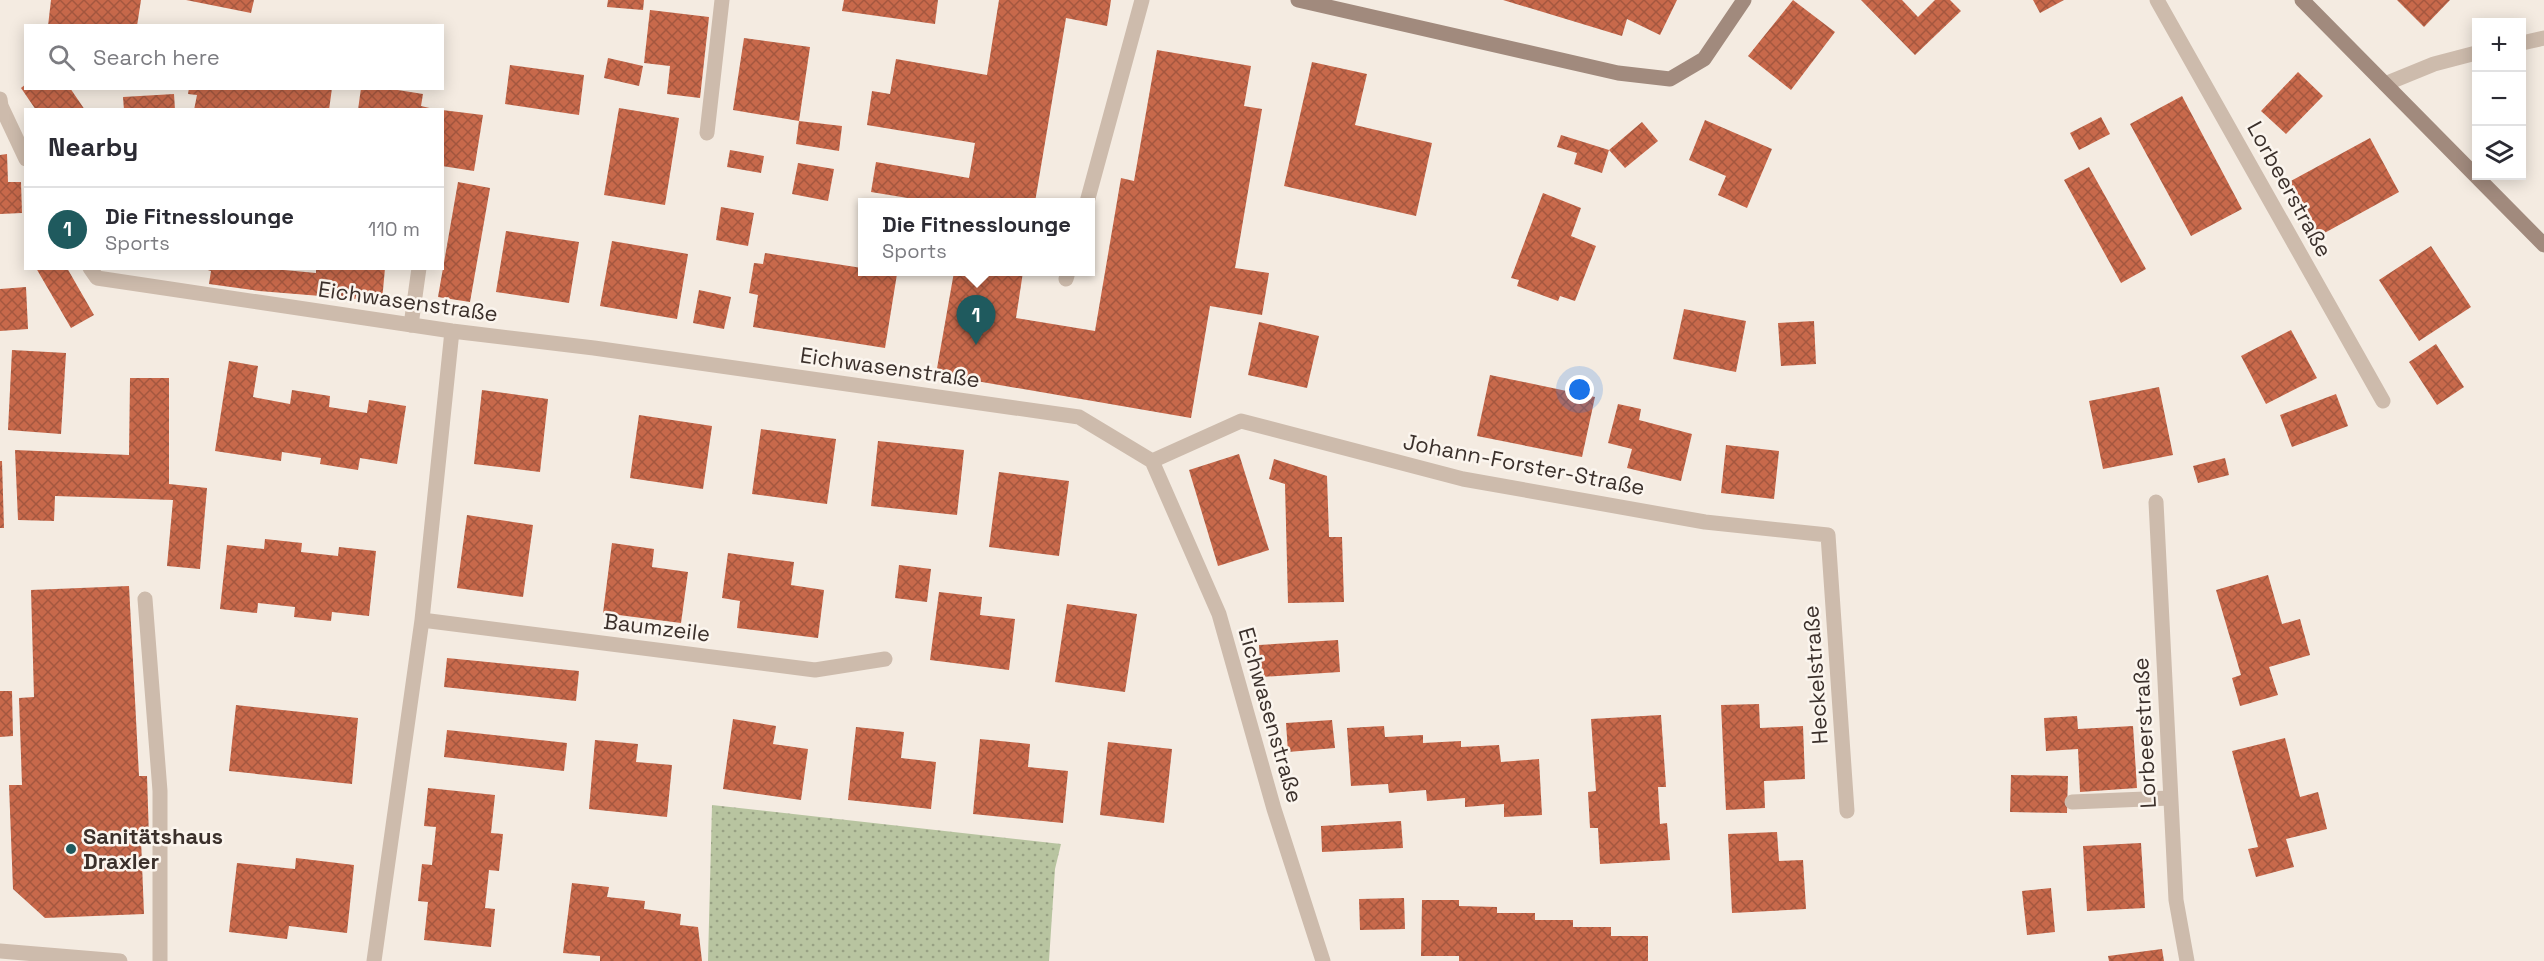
<!DOCTYPE html>
<html lang="en">
<head>
<meta charset="utf-8">
<style>
  body { margin:0; font-family:"Space Grotesk",sans-serif; background:#f2f2f3; color:#2b2b33 }
  .controls { position:absolute; right:18px; top:18px; display:grid; overflow:hidden; border-radius:0px; box-shadow:0 3px 15px #0003 }
  .controls button { width:54px; height:54px; display:grid; place-items:center; padding:0; border:0; border-bottom:2px solid #e1e1e2; background:#fff; color:#2b2b33; font:30px sans-serif }
  .you { position:absolute; left:1580px; top:390px; width:21px; height:21px; margin:-15px; border:4px solid #fff; border-radius:50%; background:#1a73e8; box-shadow:0 0 0 9px #1a73e833 }
  .badge { display:grid; place-items:center; width:39px; height:39px; border-radius:50%; background:#1f5a5e; color:#fff; font-size:20px; font-weight:700 }
  .pin { position:absolute; translate:-50% -50px; filter:drop-shadow(0 2px 3px #0008) }
  .pin::after { content:''; position:absolute; top:32px; width:21px; height:18px; background:inherit; clip-path:polygon(0 0,100% 0,50% 100%) }
  .popup { position:absolute; left:858px; top:198px; width:237px; height:78px; box-sizing:border-box; display:grid; place-content:center; border-radius:0px; background:#fff; filter:drop-shadow(0 2px 4px #0005); font-size:20px; white-space:nowrap; color:#7c7c81 }
  .popup b { font-size:22px; color:#2b2b33 }
  .popup::after { content:''; position:absolute; left:50%; top:100%; margin-left:-12px; border:12px solid transparent; border-top-color:#fff }
  .list { margin:0; padding:0; list-style:none }
  h2 { display:flex; justify-content:space-between; align-items:center; height:78px; margin:0; padding:0 24px; font-size:26px }
  h2 small { font-size:20px; font-weight:400; color:#7c7c81 }
  .list li { display:grid; grid-template-columns:39px 1fr auto; gap:18px; align-items:center; box-sizing:border-box; height:84px; padding:0 24px; border-top:2px solid #e1e1e2 }
  .list b { display:block; font-size:22px; white-space:nowrap }
  .list p { margin:0; font-size:20px; white-space:nowrap; color:#7c7c81 }
  .list em { font-size:20px; font-style:normal; color:#7c7c81 }
  .icon { flex:none; width:33px; height:33px; fill:none; stroke:currentColor; stroke-width:2; stroke-linecap:round; stroke-linejoin:round }
  .map { position:relative; flex:none; width:2544px; height:961px; overflow:hidden }
  .search { position:absolute; background:#fff; box-shadow:0 3px 15px #0003; left:24px; top:24px; width:420px; height:66px; display:flex; align-items:center; gap:15px; box-sizing:border-box; padding:0 21px; border-radius:0px; color:#7c7c81; font-size:22px }
  .panel { position:absolute; background:#fff; box-shadow:0 3px 15px #0003; left:24px; top:108px; width:420px; height:162px; border-radius:0px }
  .map>svg:first-child { display:block }
  .grass { fill:url(#grass-dots) }
  .building { fill:url(#building-cross-hatch) }
  .lines { fill:none; stroke-linecap:round; stroke-linejoin:round }
  .lane { stroke:#cdbbac; stroke-width:15 }
  .street { stroke:#cdbbac; stroke-width:15 }
  .secondary { stroke:#a18a7d; stroke-width:15 }
  .poi-dot { fill:#1f5a5e; stroke:#fbf5ee; stroke-width:2 }
  .labels { text-anchor:middle; dominant-baseline:central; stroke-width:5; stroke-linejoin:round; paint-order:stroke }
  .street-label { font-size:22px; fill:#3b302b; stroke:#fbf5ee }
  .poi-label { font-size:22px; font-weight:bold; fill:#3b302b; stroke:#fbf5ee; text-anchor:start }
</style>
</head>
<body>
<div class="map">
<svg width="2544" height="961" viewBox="0 0 2544 961">
  <defs>
    <pattern id="grass-dots" width="8" height="8" patternUnits="userSpaceOnUse" patternTransform="scale(1.5)"><rect width="8" height="8" fill="#b8c4a0"/><path d="M2 2h.1M6 6h.1" fill="none" stroke="#97a083" stroke-width="1.8" stroke-linecap="round"/></pattern>
    <pattern id="building-cross-hatch" width="8" height="8" patternUnits="userSpaceOnUse" patternTransform="scale(1.5)"><rect width="8" height="8" fill="#c8694b"/><path d="M0 0l8 8M0 8l8-8" fill="none" stroke="#a4573f"/></pattern>
  </defs>
  <rect width="100%" height="100%" fill="#f4ebe1"/>
  <path class="grass" d="M712 805 1061 844 1055 869 1049 961H708Z"/>
  <path class="building" d="M51 0H141L137 26H48Z
    M186 0H254L251 13Z
    M608 0H644L643 10 607 7Z
    M844 0H938L935 24 842 11Z
    M999 0H1111L1107 26 1066 18 1035 202H932L871 192 876 162 969 178 975 143 867 125 872 91 890 94 896 59 987 75Z
    M1503 0H1677L1660 35 1627 19 1622 36Z
    M1793 0 1835 32 1791 90 1748 56Z
    M1861 0H1902L1918 17 1935 0H1950L1961 11 1915 55Z
    M2033 0H2064L2040 13Z
    M2397 0H2450L2424 27Z
    M650 10 709 17 700 98 667 94 670 66 644 63Z
    M744 38 810 47 799 121 733 110Z
    M1157 50 1251 66 1244 106 1262 109 1235 268 1269 273 1262 315 1210 306 1191 418 936 374 954 272H1023L1016 318 1095 331 1121 178 1134 181Z
    M608 58 643 66 639 86 604 78Z
    M1312 62 1367 74 1355 125 1432 143 1416 216 1284 186Z
    M510 65 584 75 579 115 505 104Z
    M2298 72 2323 96 2286 134 2261 111Z
    M26 84V88H70L85 110H36L21 88Z
    M189 88H332L329 110H194L197 95 188 94Z
    M361 88H385L423 94 421 106 438 110H358Z
    M174 94 175 110H124L123 97Z
    M2182 96 2242 209 2191 236 2130 124Z
    M619 108 679 118 665 205 604 195Z
    M442 110 483 115 474 171 442 166Z
    M2101 117 2110 134 2079 150 2070 133Z
    M1705 120 1772 149 1747 208 1718 195 1726 176 1689 160Z
    M799 121 842 126 839 151 796 144Z
    M1642 122 1658 141 1625 168 1609 150Z
    M1561 135 1609 150 1602 173 1574 164 1577 153 1557 147Z
    M2370 138 2399 192 2319 236 2289 182Z
    M730 150 764 156 761 173 727 167Z
    M7 154 8 182H21L22 213 0 214V155Z
    M798 163 834 169 828 201 792 194Z
    M2089 167 2146 269 2121 283 2064 180Z
    M458 182 490 188 470 302 438 297Z
    M1543 193 1581 208 1571 236 1596 246 1575 301 1560 296 1558 301 1517 286 1519 280 1511 278Z
    M721 207 754 213 748 246 716 240Z
    M506 231 579 242 569 303 496 292Z
    M612 241 688 254 677 319 600 306Z
    M2431 246 2471 307 2419 341 2379 280Z
    M765 253 862 268V272L897 274 885 348 753 327 758 295 749 293 754 263 763 264Z
    M36 268H67L94 315 71 328Z
    M201 268H263L316 273V268H385L382 301 259 291 209 284 211 271Z
    M26 287 28 329 0 331V289Z
    M699 290 731 297 724 329 693 323Z
    M1684 309 1746 321 1736 372 1673 359Z
    M1814 321 1816 364 1781 366 1778 323Z
    M1259 322 1319 336 1307 388 1248 375Z
    M2291 330 2317 378 2266 404 2241 356Z
    M2436 344 2464 387 2437 405 2409 362Z
    M12 350 66 353 61 434 8 430Z
    M229 361 258 366 253 397 290 404 292 390 330 396 329 407 367 413 369 400 406 406 397 464 360 458 358 470 320 464 321 458 282 452 281 461 215 451Z
    M1490 375 1595 397 1582 457 1477 436Z
    M130 378H169V484L207 488 200 569 167 566 173 500 55 496 54 521 18 520 15 450 129 455Z
    M2159 387 2173 455 2103 469 2089 401Z
    M482 390 548 399 540 472 474 464Z
    M2336 394 2348 426 2292 447 2280 415Z
    M1618 404 1641 409 1639 420 1692 434 1681 481 1627 468 1632 449 1608 443Z
    M639 415 712 426 703 489 630 478Z
    M761 429 836 439 827 504 752 494Z
    M878 441 964 450 957 515 871 506Z
    M1726 445 1779 451 1774 499 1721 493Z
    M1239 454 1269 550 1218 566 1189 470Z
    M2225 458 2229 475 2198 483 2193 466Z
    M1274 459 1327 476 1329 537H1342L1344 602 1288 603 1285 484 1269 479Z
    M0 461H2L4 528H0Z
    M999 472 1069 481 1059 556 989 547Z
    M467 515 533 525 523 597 457 588Z
    M265 539 302 543 301 552 338 556 339 547 376 551 369 616 332 612 331 621 294 617 295 607 258 603 257 613 220 609 227 545 264 549Z
    M612 543 654 549 652 567 688 572 681 623 603 613Z
    M728 553 794 562 791 585 824 590 818 638 737 628 740 601 722 598Z
    M899 565 931 569 927 602 895 598Z
    M2268 575 2282 624 2300 619 2310 655 2269 667 2278 695 2240 706 2232 678 2241 675 2216 590Z
    M129 586 139 776H147L149 838 141 839 144 914 45 918 13 889 9 785H22L19 698 34 697 31 590Z
    M939 592 982 597 980 615 1015 619 1009 670 930 660Z
    M1067 604 1137 614 1125 692 1055 682Z
    M1338 640 1340 672 1261 677 1259 645Z
    M447 658 579 671 576 701 444 687Z
    M0 691H12L13 736 0 737Z
    M1759 704 1760 728 1803 726 1805 779 1764 781 1765 808 1726 810 1721 705Z
    M236 705 358 718 352 784 229 771Z
    M1661 715 1666 787H1658L1660 824 1667 823 1670 860 1600 864 1598 828H1590L1588 792 1596 791 1591 719Z
    M2077 716 2078 729 2133 726 2137 788 2080 792 2078 749 2046 751 2044 718Z
    M733 719 776 726 773 744 808 749 801 800 723 789Z
    M1332 720 1335 748 1288 752 1286 723Z
    M1384 726 1385 737 1423 735V743L1461 741V747L1499 745 1501 762 1539 759 1542 815 1504 817V804L1465 807V798L1427 801 1426 790 1389 793 1388 784 1351 786 1347 728Z
    M856 727 904 732 901 758 936 762 931 809 848 800Z
    M447 730 567 743 564 771 444 757Z
    M2285 738 2300 797 2318 792 2327 829 2286 839 2294 867 2256 877 2248 849 2258 847 2232 751Z
    M980 739 1030 744 1028 767 1068 771 1063 823 973 814Z
    M595 740 638 744 636 762 672 765 667 817 589 809Z
    M1108 742 1172 749 1164 823 1100 815Z
    M2011 775 2068 776 2067 813 2010 812Z
    M428 788 495 795 491 833 503 834 499 871 489 870 485 908 495 909 491 947 424 940 428 902 418 901 422 864 432 865 436 827 424 826Z
    M1401 821 1403 848 1322 852 1321 826Z
    M1777 832 1779 861 1803 860 1806 909 1732 913 1728 834Z
    M2141 843 2145 908 2087 911 2083 846Z
    M296 858 354 865 347 933 289 926 287 939 229 932 237 863 295 869Z
    M572 883 609 887 607 897 645 901 644 909 681 914 680 925 698 927 702 961H600V956L563 953Z
    M2051 888 2055 932 2027 935 2022 891Z
    M1404 898 1405 929 1360 930 1359 899Z
    M1422 900H1459V906L1497 907V913H1535V920H1573V927H1611V936H1648V961H1459V956H1421Z
    M2162 949 2164 961H2109L2108 956Z"/>
  <g class="lines">
    <path class="lane" d="M2522 43 2544 38
      M2385 84 2434 64 2476 53
      M1087 202 1142 0
      M1066 279 1068 272
      M411 325 419 268
      M145 599 160 791V961
      M2072 802 2170 798"/>
    <path class="street" d="M2157 0 2383 401
      M0 99 1 106 26 159
      M707 133 722 0
      M90 268 97 278 452 331 594 348 1079 417 1152 461 1219 614 1274 809 1323 961
      M1152 461 1241 421 1463 479 1705 522 1828 535 1847 811
      M2156 502 2176 900 2187 961
      M422 620 815 670 885 659
      M0 951 120 961
      M374 961 422 620 452 331"/>
    <path class="secondary" d="M1298 0 1618 73 1670 79 1704 59 1744 0
      M2302 0 2544 245"/>
  </g>
  <circle class="poi-dot" cx="71" cy="849" r="6"/>
  <g class="labels">
    <g class="street-label">
      <text transform="translate(2290 189) rotate(61)">Lorbeerstraße</text>
      <text transform="translate(408 301) rotate(8)">Eichwasenstraße</text>
      <text transform="translate(890 367) rotate(8)">Eichwasenstraße</text>
      <text transform="translate(1524 464) rotate(11)">Johann-Forster-Straße</text>
      <text transform="translate(657 627) rotate(7)">Baumzeile</text>
      <text transform="translate(1815 675) rotate(-94)">Heckelstraße</text>
      <text transform="translate(1271 715) rotate(74)">Eichwasenstraße</text>
      <text transform="translate(2144 733) rotate(-93)">Lorbeerstraße</text>
    </g>
    <g class="poi-label">
      <text x="83" y="836">Sanitätshaus<tspan x="83" dy="25">Draxler</tspan></text>
    </g>
  </g>
</svg>
<div class="controls">
<button>+</button>
<button>−</button>
<button><svg class="icon" aria-label="layers" viewBox="0 0 24 24"><path d="M12 4l9 5-9 5-9-5zM3 14l9 5 9-5"/></svg></button>
</div>
<div class="you"></div>
<div class="pin badge" style="left:976px;top:345px">1</div>
<div class="popup"><b>Die Fitnesslounge</b>Sports</div>
<div class="search"><svg class="icon" aria-label="search" viewBox="0 0 24 24"><circle cx="10" cy="10" r="6"/><path d="M15 15l6 6"/></svg>Search here</div>
<section class="panel">
<h2>Nearby<small></small></h2>
<ul class="list">
<li><span class="badge">1</span><div><b>Die Fitnesslounge</b><p>Sports</p></div><em>110 m</em></li>
</ul>
</section>
</div>
</body>
</html>
